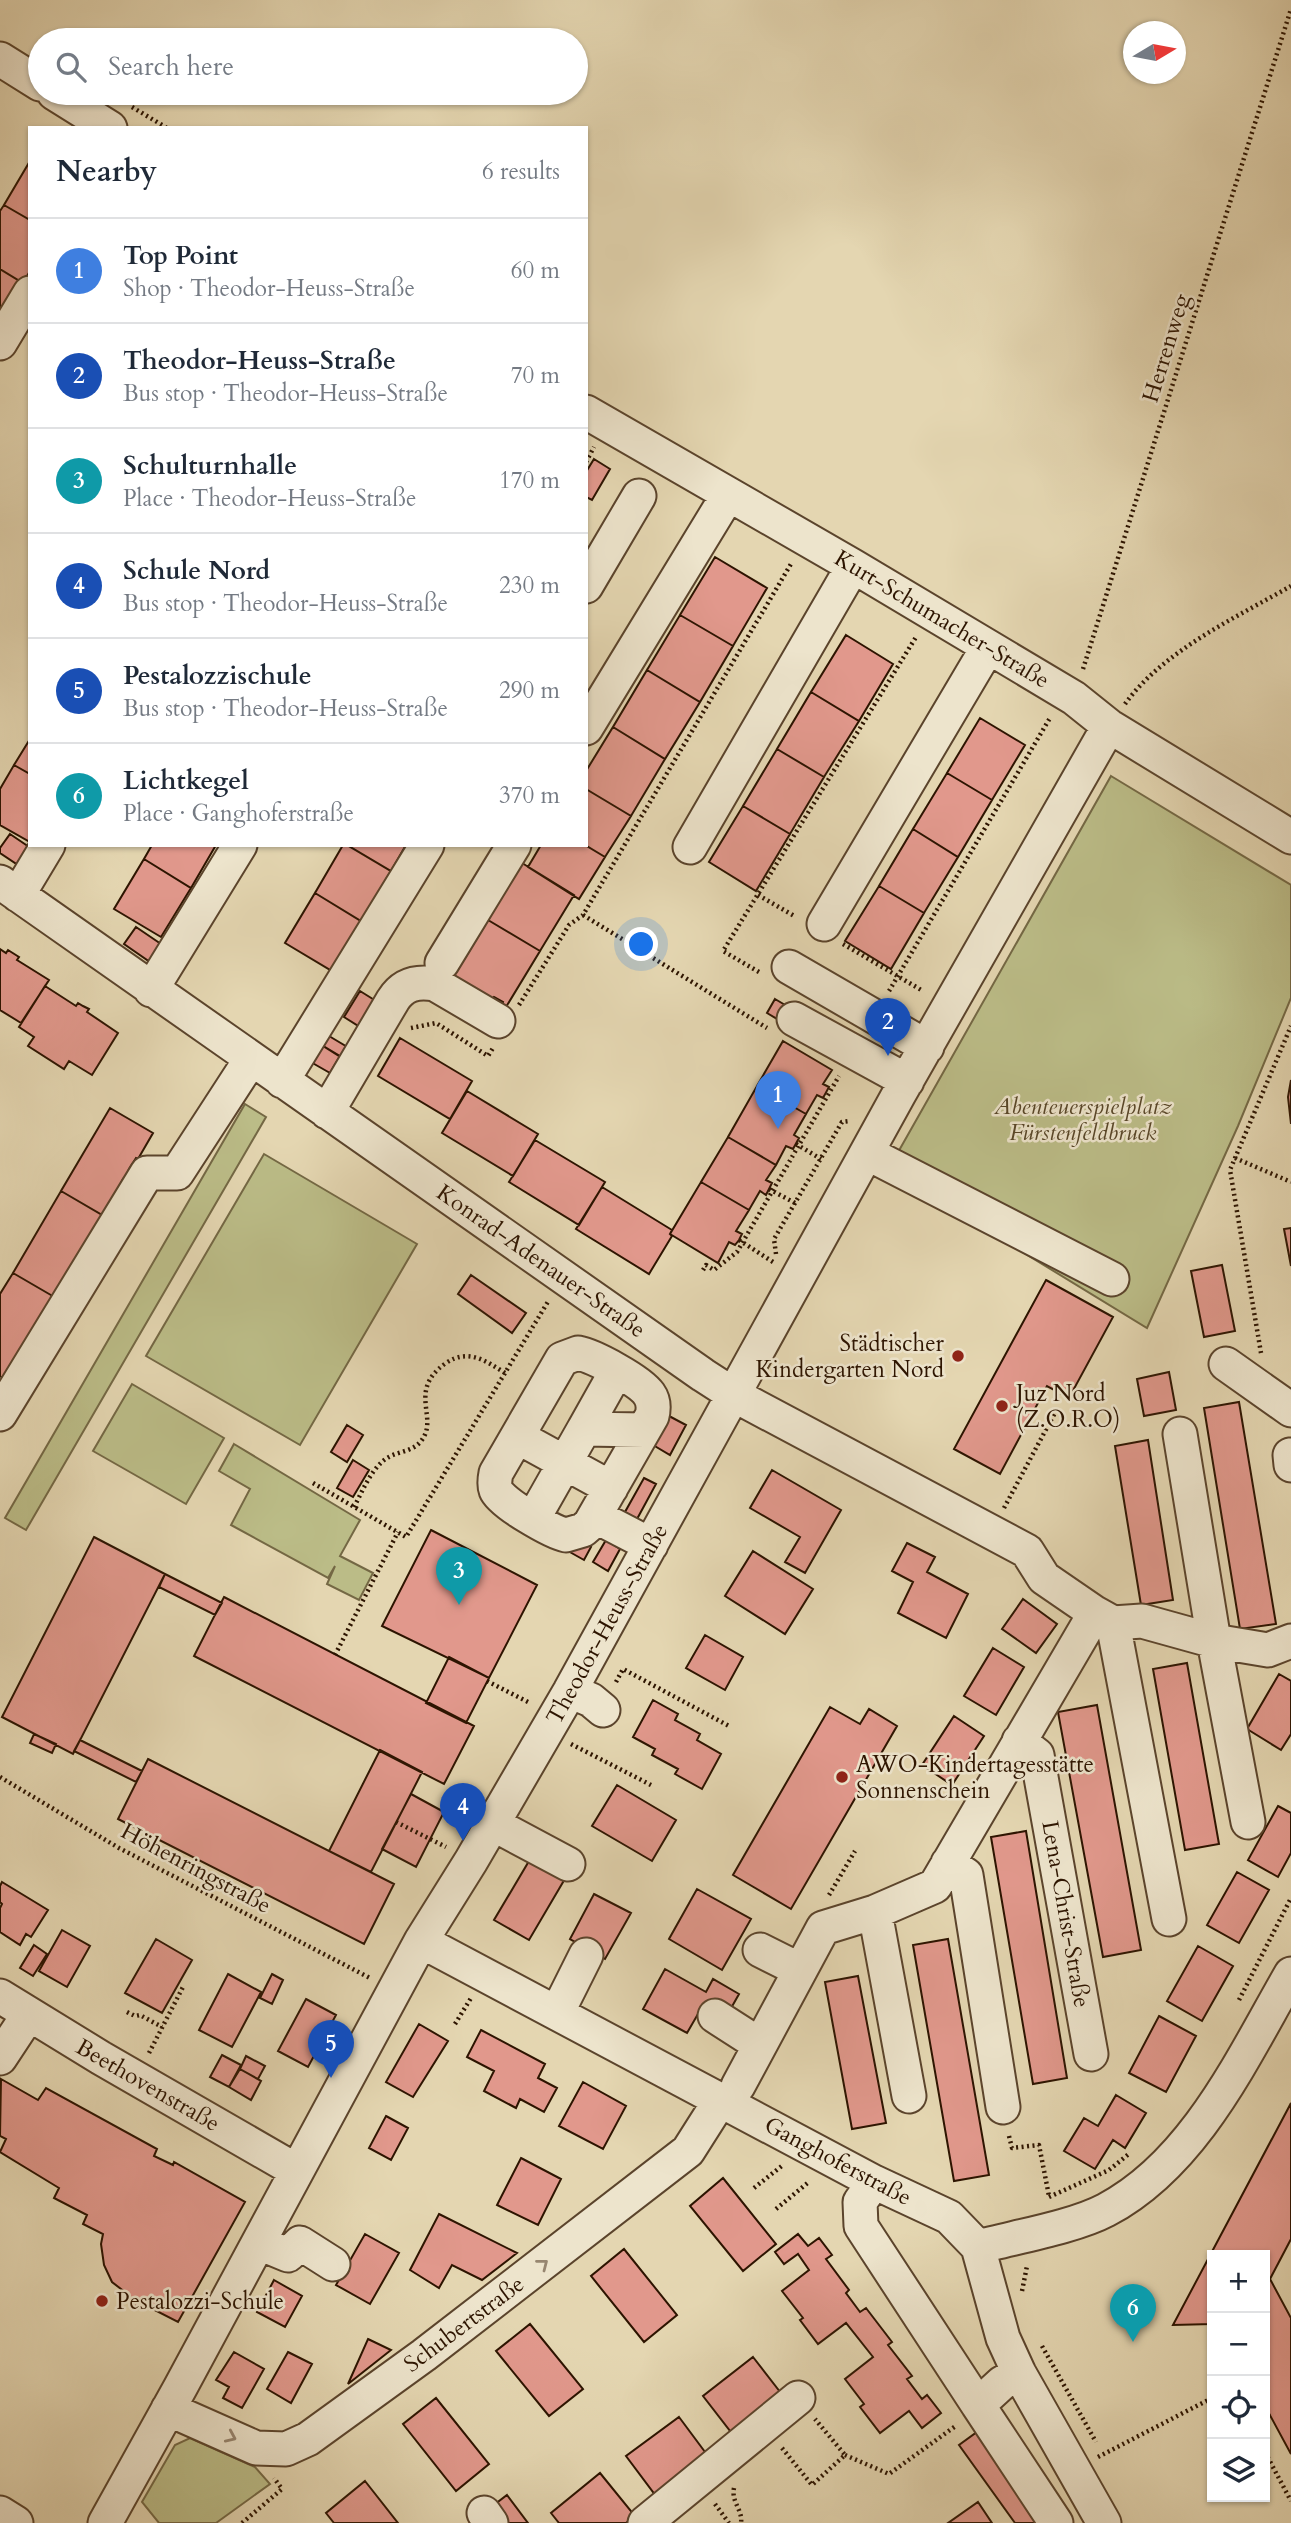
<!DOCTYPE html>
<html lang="en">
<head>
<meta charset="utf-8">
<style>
  body { margin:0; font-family:Cardo,serif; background:#f2f2f3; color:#1f2937 }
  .controls { position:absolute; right:21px; bottom:21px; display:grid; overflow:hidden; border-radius:0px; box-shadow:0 2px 5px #0004 }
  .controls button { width:63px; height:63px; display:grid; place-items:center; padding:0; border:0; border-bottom:2px solid #e0e1e3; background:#fff; color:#1f2937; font:35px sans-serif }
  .compass { position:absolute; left:1123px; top:21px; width:63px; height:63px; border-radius:50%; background:#fff; box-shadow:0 2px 5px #0004; rotate:80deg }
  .you { position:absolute; left:642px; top:945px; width:24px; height:24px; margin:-18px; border:5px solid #fff; border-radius:50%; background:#1a73e8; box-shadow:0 0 0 10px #1a73e833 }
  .badge { display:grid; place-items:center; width:46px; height:46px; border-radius:50%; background:#2563eb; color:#fff; font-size:23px; font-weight:700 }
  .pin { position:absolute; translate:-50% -58px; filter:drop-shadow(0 2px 4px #0008) }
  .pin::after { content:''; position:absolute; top:37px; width:24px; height:21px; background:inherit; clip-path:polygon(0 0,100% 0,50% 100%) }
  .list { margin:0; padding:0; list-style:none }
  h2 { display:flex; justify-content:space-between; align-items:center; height:91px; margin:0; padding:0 28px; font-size:30px }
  h2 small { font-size:23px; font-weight:400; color:#747a83 }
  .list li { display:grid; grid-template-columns:46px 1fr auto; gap:21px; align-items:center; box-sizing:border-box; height:105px; padding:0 28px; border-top:2px solid #e0e1e3 }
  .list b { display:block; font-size:26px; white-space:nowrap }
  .list p { margin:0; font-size:23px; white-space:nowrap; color:#747a83 }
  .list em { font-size:23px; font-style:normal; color:#747a83 }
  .icon { flex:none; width:38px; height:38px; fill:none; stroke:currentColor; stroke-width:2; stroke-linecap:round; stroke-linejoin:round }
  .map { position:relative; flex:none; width:1291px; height:2523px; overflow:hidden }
  .search { position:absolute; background:#fff; box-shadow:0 2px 5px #0004; left:28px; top:28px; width:560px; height:77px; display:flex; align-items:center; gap:18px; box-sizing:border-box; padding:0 24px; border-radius:38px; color:#747a83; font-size:26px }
  .panel { position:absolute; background:#fff; box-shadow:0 2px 5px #0004; left:28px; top:126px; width:560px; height:721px; border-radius:0px }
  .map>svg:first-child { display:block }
  .green { fill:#bbbc87; stroke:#746844; stroke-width:2 }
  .building { fill:#e1988c; stroke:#2d1400; stroke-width:2 }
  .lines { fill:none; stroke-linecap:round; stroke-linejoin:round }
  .minor-casing { stroke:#5b442c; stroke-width:37 }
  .path { stroke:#2d1400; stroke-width:4.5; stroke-dasharray:2 3.5; stroke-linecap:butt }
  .minor { stroke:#ede4cc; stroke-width:33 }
  .oneway { stroke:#978670 }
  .poi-dot { fill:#8f2418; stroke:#ede4cc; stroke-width:2.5 }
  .labels { text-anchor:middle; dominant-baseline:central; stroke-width:5; stroke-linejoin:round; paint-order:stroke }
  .street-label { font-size:23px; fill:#2d1400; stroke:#ede4cc }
  .park-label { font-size:23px; font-style:italic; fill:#584628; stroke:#ede4cc }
  .poi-label { font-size:23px; fill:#2d1400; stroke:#ede4cc; text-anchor:start }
</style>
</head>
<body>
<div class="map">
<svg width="1291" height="2523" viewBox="0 0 1291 2523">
  <rect width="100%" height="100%" fill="#e4d6b1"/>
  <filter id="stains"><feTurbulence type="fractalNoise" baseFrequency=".00286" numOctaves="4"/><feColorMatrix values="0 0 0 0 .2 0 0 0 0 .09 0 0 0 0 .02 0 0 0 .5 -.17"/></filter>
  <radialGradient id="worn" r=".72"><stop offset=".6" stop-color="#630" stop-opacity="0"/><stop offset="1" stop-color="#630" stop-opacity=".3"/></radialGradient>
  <path class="green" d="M1111 776 1291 885V998L1238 1126 1147 1328 888 1170Z
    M245 1104 266 1117 26 1530 5 1518Z
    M264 1154 417 1244 300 1445 146 1356Z
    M132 1384 224 1438 186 1504 93 1451Z
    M234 1444 360 1520 340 1556 373 1573 359 1600 327 1584 335 1566 328 1578 231 1525 250 1489 219 1471Z
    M190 2438 255 2467 270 2484 216 2523H159L142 2502 175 2445Z"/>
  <path class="building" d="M30 161V220L4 205Z
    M4 205 30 220V271L23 283 0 269V211Z
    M0 269 23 283 0 321Z
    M594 459 610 469 592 500 586 497V472Z
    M715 557 767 588 733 646 680 615Z
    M680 615 733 646 700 702 647 670Z
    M846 635 893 664 859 721 811 692Z
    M647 670 700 702 665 759 613 727Z
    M811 692 859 721 824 777 777 749Z
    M980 718 1025 745 992 800 947 773Z
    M613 727 665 759 631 816 586 789V771Z
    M30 739V774L14 765Z
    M777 749 824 777 790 834 743 806Z
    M14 765 30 774V842L0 825V789Z
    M947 773 992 800 958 857 913 829Z
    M586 789 631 816 605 857 585 845Z
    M743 806 790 834 756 891 709 862Z
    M913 829 958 857 924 913 879 886Z
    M10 834 35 851 24 869 0 853V848Z
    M152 845H216L191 888 144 859Z
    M343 845H347L391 871 361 921 315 893Z
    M347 845H406L391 871Z
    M541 845H585L605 857 579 899 528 867Z
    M144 859 191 888 161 937 114 909Z
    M522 863 574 895 540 951 488 920Z
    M879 886 924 913 891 969 845 941Z
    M315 893 361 921 332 971 285 943Z
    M488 920 540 951 506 1007 502 1005 503 1002 494 997 492 999 454 976Z
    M136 927 161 944 150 962 124 944Z
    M0 949 6 953 8 950 19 957 17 960 49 980 21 1023 0 1010Z
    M45 986 76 1006 78 1003 83 1006 89 1009 87 1012 118 1033 92 1075 69 1061 64 1069 28 1046 34 1037 19 1027Z
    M360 991 376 1001 360 1027 344 1017Z
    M775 999 797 1012 789 1026 767 1013Z
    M329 1036 349 1048 342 1058 323 1046Z
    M400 1038 472 1081 450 1119 378 1076Z
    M783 1041 832 1070 823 1084 829 1087 823 1098 817 1095 806 1114 757 1086Z
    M320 1044 340 1056 330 1073 309 1061Z
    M1291 1080V1124L1288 1097Z
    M757 1086 806 1114 794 1135 799 1138 793 1149 786 1146 776 1165 728 1137Z
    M467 1091 538 1134 513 1176 442 1133Z
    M110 1108 153 1133 138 1159 136 1158 129 1169 135 1172 129 1182 123 1179 104 1216 61 1191Z
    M728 1137 776 1165 766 1180 772 1183 766 1195 760 1191 749 1210 701 1182Z
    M535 1140 605 1182 579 1225 509 1182Z
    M701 1182 749 1210 736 1231 742 1234 739 1240 735 1245 729 1242 718 1263 670 1234Z
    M602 1187 672 1230 670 1234 672 1236 649 1274 576 1229Z
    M61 1191 104 1216 56 1298 13 1273Z
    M1291 1228V1266L1284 1229Z
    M1222 1265 1235 1331 1204 1337 1191 1271Z
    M13 1273 56 1298 7 1381 0 1376V1294Z
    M471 1275 526 1313 512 1333 458 1294Z
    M1046 1280 1113 1317 1069 1398 1047 1386 1000 1474 954 1449Z
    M1169 1372 1176 1410 1144 1416 1137 1379Z
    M1239 1402 1276 1624 1240 1629 1204 1408Z
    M669 1416 686 1425 670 1455 653 1445Z
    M347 1425 363 1435 347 1462 331 1452Z
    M1148 1440 1173 1600 1141 1605 1115 1446Z
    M353 1460 369 1470 353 1497 337 1488Z
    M772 1470 841 1510 805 1573 785 1562 800 1537 750 1508Z
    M644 1478 656 1484 637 1519 625 1512Z
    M431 1530 537 1585 489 1678 382 1626Z
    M94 1537 165 1574 73 1754 2 1717Z
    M576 1539 591 1547 584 1560 568 1551Z
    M606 1540 620 1549 608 1571 593 1562Z
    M907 1543 935 1557 927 1572 968 1594 946 1638 898 1613 913 1582 892 1571Z
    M753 1551 813 1589 785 1634 725 1596Z
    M165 1574 222 1603 215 1615 159 1587Z
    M224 1597 474 1726 444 1784 194 1656Z
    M1023 1599 1057 1624 1036 1653 1002 1629Z
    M705 1635 743 1657 725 1690 686 1668Z
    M993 1648 1024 1667 996 1715 964 1696Z
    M449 1657 489 1678 466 1723 426 1703Z
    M1187 1663 1219 1844 1185 1850 1153 1669Z
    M1279 1674 1291 1681V1734L1281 1750 1247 1729Z
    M653 1700 678 1714 675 1720 700 1734 697 1740 721 1754 702 1789 675 1774 678 1769 652 1755 655 1749 633 1737Z
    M1097 1705 1141 1950 1103 1957 1058 1712Z
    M830 1707 860 1724 869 1709 897 1726 791 1909 733 1875Z
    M954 1716 984 1736 952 1785 922 1765Z
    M34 1734 56 1744 52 1753 30 1743Z
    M80 1740 142 1771 136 1782 74 1751Z
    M380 1750 422 1772 371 1872 329 1851Z
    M148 1759 394 1884 364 1944 118 1819Z
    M617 1785 676 1820 652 1861 592 1826Z
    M411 1794 444 1812 416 1867 382 1849Z
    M1278 1806 1291 1813V1853L1278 1877 1248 1860Z
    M1026 1831 1067 2078 1033 2084 991 1837Z
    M532 1856 566 1877 529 1940 494 1920Z
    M1237 1872 1269 1890 1239 1943 1207 1925Z
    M2 1882 48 1910 31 1937 26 1934 20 1945 0 1932V1908L2 1904 0 1902V1886Z
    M697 1889 751 1919 722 1970 669 1939Z
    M594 1894 631 1913 605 1959 570 1939Z
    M62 1930 90 1946 67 1987 39 1971Z
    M156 1939 192 1960 162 2013 125 1993Z
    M948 1939 989 2175 954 2181 913 1945Z
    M34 1945 47 1954 33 1976 20 1968Z
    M1198 1946 1233 1966 1202 2021 1167 2001Z
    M665 1969 706 1992 713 1979 739 1994 725 2019 702 2007 687 2033 643 2009Z
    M228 1974 261 1992 232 2047 199 2030Z
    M272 1974 283 1980 272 2004 260 1998Z
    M858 1976 886 2123 852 2129 825 1982Z
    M306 1999 336 2015 308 2067 278 2051Z
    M1159 2016 1196 2036 1166 2092 1129 2073Z
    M419 2024 448 2041 413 2097 386 2082Z
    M481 2030 545 2064 538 2078 557 2088 544 2112 520 2099 516 2108 484 2091 494 2071 467 2057Z
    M222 2055 241 2065 229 2087 210 2077Z
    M246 2056 265 2066 258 2079 240 2069Z
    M240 2069 261 2081 251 2100 229 2087Z
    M1 2079 38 2100 46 2088 157 2149 154 2156 173 2165 174 2162 245 2202 178 2322 141 2303 139 2308 128 2301 130 2296 112 2282 104 2265 101 2244 103 2234 83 2224 87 2215 54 2198 59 2188 0 2152 6 2139 0 2136Z
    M583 2082 626 2106 603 2149 559 2126Z
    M1116 2095 1146 2113 1125 2148 1113 2140 1095 2169 1064 2151 1084 2118 1098 2126Z
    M1291 2103V2239L1270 2279 1291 2318V2454L1265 2406V2255H1212V2324L1173 2325Z
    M386 2116 408 2128 391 2160 369 2148Z
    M521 2158 561 2179 538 2225 497 2205Z
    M723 2178 776 2244 743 2271 690 2206Z
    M439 2214 517 2253 482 2280 452 2265 439 2288 410 2270Z
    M365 2234 399 2253 370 2304 336 2285Z
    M798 2234 808 2246 819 2238 832 2255 826 2259 849 2290 846 2293 860 2312 866 2308 892 2342 888 2345 912 2376 907 2379 922 2399 927 2395 941 2413 922 2428 909 2411 880 2433 860 2407 864 2404 845 2379 873 2357 846 2323 818 2344 800 2320 803 2318 782 2291 809 2270 798 2254 784 2264 775 2252Z
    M624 2249 677 2315 644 2342 591 2276Z
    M274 2280 302 2296 285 2327 257 2312Z
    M530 2324 583 2389 549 2416 496 2351Z
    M368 2339 391 2350 348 2384Z
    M234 2352 264 2369 242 2408 223 2398 229 2387 216 2380Z
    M288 2352 312 2364 291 2403 267 2389Z
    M753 2357 784 2397 734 2436 703 2396Z
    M436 2398 489 2464 456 2491 403 2424Z
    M679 2417 708 2456 656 2496 626 2456Z
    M977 2432 1042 2523H1015L959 2445Z
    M600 2473 635 2516 626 2523H559L551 2513Z
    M365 2481 398 2523H334L326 2513Z
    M507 2495 528 2523H501L490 2508Z
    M978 2502 992 2523H948Z"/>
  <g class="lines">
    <g class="minor-casing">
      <path id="minor" d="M0 59 40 84
        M54 93 110 128
        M0 343 30 293
        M586 412 853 566 1074 698 1109 726 1291 837
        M586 586 639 496
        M586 728 728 495
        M690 847 853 566
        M0 882 703 1375 734 1395 1027 1551 1044 1578 1095 1613
        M18 895 48 845
        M824 924 988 647
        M442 963 514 845
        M789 967 927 1047
        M151 990 240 845
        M794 1019 907 1081
        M282 1081 427 845
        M327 1112 393 1000C403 984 417 981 435 984L498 1021
        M867 1153 1112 1279
        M578 1353C594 1356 640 1381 649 1394 654 1401 654 1408 652 1416L590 1524 583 1530 566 1535C552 1532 501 1503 496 1490 494 1485 495 1478 496 1473L562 1359Z
        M1226 1364 1291 1410
        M0 1414 147 1173H177L251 1059
        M584 1429 616 1372
        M1180 1434 1214 1641 1248 1822
        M518 1437 611 1488
        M1290 1455 1291 1465
        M595 1516 651 1545
        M533 1519 584 1429 644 1430
        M1113 1623 1169 1919
        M570 1691 591 1700 603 1710
        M1019 1741 1037 1755 1091 2054
        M493 1824 568 1864
        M948 1863 966 1875 1003 2107
        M875 1912 909 2096
        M421 1941 874 2182 949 2217 978 2247 1003 2338 1019 2373 1104 2523
        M760 1950 800 1970
        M0 1996 101 2058 297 2171
        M557 2013 586 1955
        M715 2016 760 2045
        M0 2058 29 2014
        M738 2086 823 1928 875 1912 935 1886 1095 1613 1113 1623 1142 1621 1214 1641 1268 1650 1291 1641
        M874 2182 860 2202 861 2226 978 2405 1002 2383 1019 2373
        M259 2243 288 2255 300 2243 333 2264
        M978 2247C1015 2237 1074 2227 1106 2210 1195 2163 1243 2057 1291 1974
        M978 2405 1056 2523
        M168 2409 256 2448 286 2449 308 2439 424 2355 688 2151 721 2099
        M0 2513 16 2523
        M484 2513 491 2523
        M105 2523 180 2388 421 1941 471 1861 570 1691 899 1094 1109 726
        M645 2523 798 2398"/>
    </g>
    <path class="path" d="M132 107 167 128
      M586 462 594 447
      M1083 669 1291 9
      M1125 704C1163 651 1235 618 1291 586
      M758 895 796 917
      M583 915 767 1028
      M843 944 923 991
      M759 972 723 951 916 637
      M889 991 1050 718
      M519 1005 569 925 583 915 791 564
      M411 1028 436 1023 488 1056 493 1048
      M796 1144 821 1159
      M1235 1158 1291 1182
      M769 1189 795 1203
      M739 1240 773 1262
      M776 1254 774 1239 842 1122 850 1121
      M703 1270 706 1265 714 1270 737 1252 839 1076
      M1261 1353 1230 1170 1291 1026
      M313 1483 406 1537 549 1300
      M354 1507C362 1492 370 1472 383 1461 394 1451 412 1453 421 1441 440 1418 406 1391 446 1363 468 1348 486 1361 505 1373
      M1004 1508 1058 1407
      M335 1655 398 1532
      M487 1681 530 1703
      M616 1682 623 1669 729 1726
      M571 1744 651 1785
      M0 1777 119 1848 370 1978
      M396 1822 446 1847
      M829 1895 855 1851
      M1239 2000 1291 1898
      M127 2012 135 2016 140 2015 162 2027
      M455 2024 471 1998
      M149 2053 184 1985
      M1009 2136 1012 2148 1039 2145 1049 2196
      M754 2188 783 2165
      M1049 2197 1109 2170 1130 2153
      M776 2209 810 2181
      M1022 2291 1027 2266
      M1042 2346 1096 2442
      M782 2448 812 2485 845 2455 815 2419
      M1265 2452 1291 2501
      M845 2455 889 2474 957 2425
      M1098 2457 1212 2398
      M734 2488C731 2502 743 2510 741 2523
      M715 2504 729 2523
      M242 2523 282 2489 274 2478"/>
    <use href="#minor" class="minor"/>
  </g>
  <defs><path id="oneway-chevron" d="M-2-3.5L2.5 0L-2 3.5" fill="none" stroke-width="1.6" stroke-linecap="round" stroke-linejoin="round" transform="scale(1.75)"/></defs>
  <g class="oneway">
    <use href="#oneway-chevron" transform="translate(543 2264) rotate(-38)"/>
    <use href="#oneway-chevron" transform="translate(231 2437) rotate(24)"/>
  </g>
  <g class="poi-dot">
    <circle cx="958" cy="1356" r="7"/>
    <circle cx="1002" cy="1406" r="7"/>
    <circle cx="842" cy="1777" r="7"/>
    <circle cx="102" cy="2301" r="7"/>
  </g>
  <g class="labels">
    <g class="street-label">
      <text transform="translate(1166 348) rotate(-73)">Herrenweg</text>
      <text transform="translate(942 619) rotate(31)">Kurt-Schumacher-Straße</text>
      <text transform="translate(541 1261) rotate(35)">Konrad-Adenauer-Straße</text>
      <text transform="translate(607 1624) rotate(-61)">Theodor-Heuss-Straße</text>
      <text transform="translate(196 1868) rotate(28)">Höhenringstraße</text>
      <text transform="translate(1066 1914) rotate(80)">Lena-Christ-Straße</text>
      <text transform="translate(148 2085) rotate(30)">Beethovenstraße</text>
      <text transform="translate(838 2161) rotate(28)">Ganghoferstraße</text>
      <text transform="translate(464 2324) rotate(-37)">Schubertstraße</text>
    </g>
    <g class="park-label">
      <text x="1083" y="1106">Abenteuerspielplatz<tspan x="1083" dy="26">Fürstenfeldbruck</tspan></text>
    </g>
    <g class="poi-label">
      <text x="944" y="1343" text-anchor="end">Städtischer<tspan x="944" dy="26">Kindergarten Nord</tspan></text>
      <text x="1016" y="1393">Juz Nord<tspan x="1016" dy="26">(Z.O.R.O)</tspan></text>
      <text x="856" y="1764">AWO-Kindertagesstätte<tspan x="856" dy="26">Sonnenschein</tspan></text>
      <text x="116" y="2301">Pestalozzi-Schule</text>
    </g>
  </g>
  <rect width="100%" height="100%" filter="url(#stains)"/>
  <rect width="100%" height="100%" fill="url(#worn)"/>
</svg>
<div class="controls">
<button>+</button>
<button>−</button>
<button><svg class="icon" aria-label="locate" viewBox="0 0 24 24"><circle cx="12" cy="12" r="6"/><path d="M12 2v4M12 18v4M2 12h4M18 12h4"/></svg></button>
<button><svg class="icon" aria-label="layers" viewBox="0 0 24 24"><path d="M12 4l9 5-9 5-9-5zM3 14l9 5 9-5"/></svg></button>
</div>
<svg class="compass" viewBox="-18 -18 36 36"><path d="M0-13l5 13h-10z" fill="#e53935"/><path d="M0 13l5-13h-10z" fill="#747a83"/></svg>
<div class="you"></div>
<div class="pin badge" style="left:778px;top:1129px;background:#3f7fe0">1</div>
<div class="pin badge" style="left:888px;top:1056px;background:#1a4fb4">2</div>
<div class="pin badge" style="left:459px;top:1605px;background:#0f9aa8">3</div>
<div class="pin badge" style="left:463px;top:1841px;background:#1a4fb4">4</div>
<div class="pin badge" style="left:331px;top:2078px;background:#1a4fb4">5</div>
<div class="pin badge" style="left:1133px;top:2342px;background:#0f9aa8">6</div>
<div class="search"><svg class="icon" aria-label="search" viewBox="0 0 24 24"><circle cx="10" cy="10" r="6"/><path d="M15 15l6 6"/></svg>Search here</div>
<section class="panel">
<h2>Nearby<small>6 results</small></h2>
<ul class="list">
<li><span class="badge" style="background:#3f7fe0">1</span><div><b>Top Point</b><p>Shop · Theodor-Heuss-Straße</p></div><em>60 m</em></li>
<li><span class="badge" style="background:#1a4fb4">2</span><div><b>Theodor-Heuss-Straße</b><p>Bus stop · Theodor-Heuss-Straße</p></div><em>70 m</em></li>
<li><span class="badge" style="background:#0f9aa8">3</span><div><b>Schulturnhalle</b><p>Place · Theodor-Heuss-Straße</p></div><em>170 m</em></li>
<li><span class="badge" style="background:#1a4fb4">4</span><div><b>Schule Nord</b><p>Bus stop · Theodor-Heuss-Straße</p></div><em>230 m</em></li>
<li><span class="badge" style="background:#1a4fb4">5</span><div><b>Pestalozzischule</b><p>Bus stop · Theodor-Heuss-Straße</p></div><em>290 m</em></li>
<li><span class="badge" style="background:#0f9aa8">6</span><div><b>Lichtkegel</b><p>Place · Ganghoferstraße</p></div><em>370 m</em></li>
</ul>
</section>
</div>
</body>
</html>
